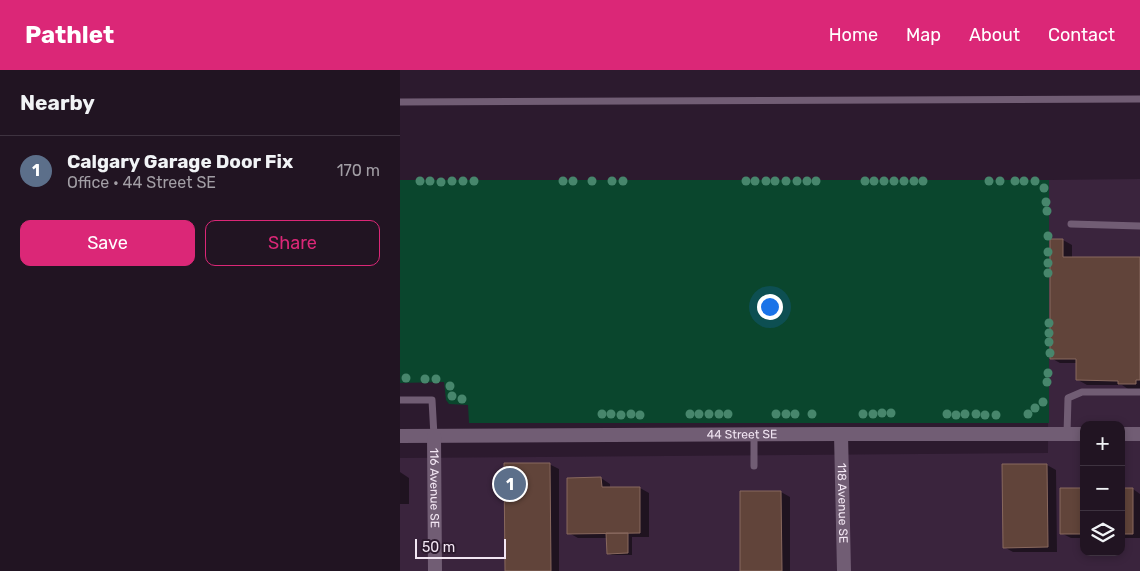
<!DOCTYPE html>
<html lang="en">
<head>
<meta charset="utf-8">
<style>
  body { margin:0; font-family:Rubik,sans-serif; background:#2d212f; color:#f1f3f6 }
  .controls { position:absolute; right:15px; bottom:15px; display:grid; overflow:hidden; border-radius:10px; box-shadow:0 2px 8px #0003 }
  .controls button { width:45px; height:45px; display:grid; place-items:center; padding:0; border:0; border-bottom:1px solid #3e3340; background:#211422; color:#f1f3f6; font:25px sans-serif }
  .scale { position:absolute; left:15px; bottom:12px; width:91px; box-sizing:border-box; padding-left:5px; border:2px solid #f2e6f3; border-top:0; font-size:14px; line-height:18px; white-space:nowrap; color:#f2e6f3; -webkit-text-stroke:4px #2c1a2e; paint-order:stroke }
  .you { position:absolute; left:369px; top:236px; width:18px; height:18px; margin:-12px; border:4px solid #fff; border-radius:50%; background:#1a73e8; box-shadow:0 0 0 8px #1a73e833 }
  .badge { display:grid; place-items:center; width:32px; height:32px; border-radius:50%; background:#db2777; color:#fff; font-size:16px; font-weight:700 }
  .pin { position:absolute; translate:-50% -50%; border:2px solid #fff; box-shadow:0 1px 5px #0006 }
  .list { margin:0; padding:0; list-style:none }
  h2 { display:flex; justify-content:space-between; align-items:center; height:65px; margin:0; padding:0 20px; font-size:21px }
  h2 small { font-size:16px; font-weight:400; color:#a29ea5 }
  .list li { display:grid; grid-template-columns:32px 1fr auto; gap:15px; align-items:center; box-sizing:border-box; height:70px; padding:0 20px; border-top:1px solid #3e3340 }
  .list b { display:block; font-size:19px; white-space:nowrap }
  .list p { margin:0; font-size:16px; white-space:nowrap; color:#a29ea5 }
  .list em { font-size:16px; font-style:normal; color:#a29ea5 }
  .actions { display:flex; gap:10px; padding:15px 20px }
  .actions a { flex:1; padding:11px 0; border:1px solid #db2777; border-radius:10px; text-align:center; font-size:18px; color:#db2777 }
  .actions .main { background:#db2777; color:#fff }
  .icon { flex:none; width:28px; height:28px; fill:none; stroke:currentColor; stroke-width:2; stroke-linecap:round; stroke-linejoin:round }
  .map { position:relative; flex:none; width:740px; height:501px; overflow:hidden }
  header { display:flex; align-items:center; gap:30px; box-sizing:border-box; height:70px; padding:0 25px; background:#db2777; color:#fff }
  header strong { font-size:24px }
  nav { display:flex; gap:28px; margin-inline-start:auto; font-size:18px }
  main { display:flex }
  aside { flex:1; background:#211422 }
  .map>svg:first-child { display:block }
  .built { fill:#3a243d; fill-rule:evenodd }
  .green { fill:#0a462d }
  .shadow { fill:#0007 }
  .building { fill:#61443a; stroke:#88685e }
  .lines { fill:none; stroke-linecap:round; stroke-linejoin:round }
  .service { stroke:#715d74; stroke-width:7 }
  .minor { stroke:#715d74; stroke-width:14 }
  .tree { fill:#47866c }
  .labels { text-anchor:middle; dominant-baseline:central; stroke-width:4.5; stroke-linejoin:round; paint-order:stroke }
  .street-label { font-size:12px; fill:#f2e6f3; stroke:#2c1a2e }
</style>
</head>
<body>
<header>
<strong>Pathlet</strong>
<nav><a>Home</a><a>Map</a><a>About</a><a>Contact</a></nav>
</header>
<main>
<aside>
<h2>Nearby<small></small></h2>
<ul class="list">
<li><span class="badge" style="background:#5c6f8a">1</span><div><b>Calgary Garage Door Fix</b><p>Office · 44 Street SE</p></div><em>170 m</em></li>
</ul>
<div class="actions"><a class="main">Save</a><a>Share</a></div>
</aside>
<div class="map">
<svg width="740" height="501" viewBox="0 0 740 501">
  <rect width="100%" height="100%" fill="#2c1a2e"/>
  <path class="built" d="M740 109V501H0V388L648 383 649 110ZM684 355H721V482H684Z"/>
  <path class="green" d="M0 110H649V353H69L68 335 49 334 46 330 44 312 0 313Z"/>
  <path class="shadow" d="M651 170H663L672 175V188H740V319H728L722 315H687L678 310V293H660L651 288Z
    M149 394 159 399V501H106Z
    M647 395 656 400 657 482H613L604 477Z
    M0 402 9 408V434H0Z
    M201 408 210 414V418H240L249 423V467H232V485H212L208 483V468H178L169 463Z
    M684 419V468H671L661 463Z
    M721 419H733L740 424V468H721Z
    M381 422 390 427V501H341Z"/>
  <path class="building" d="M650 169H663V187H740V310H736V314H718V311L676 310V289H650Z
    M104 393H150L151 501H105Z
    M602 394H647L648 477 603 478Z
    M201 407 202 417H240V463L167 464V408Z
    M660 418H684V464H660Z
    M721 418H733V464H721Z
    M340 421H381L382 501H340Z
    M206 463H228V483L207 484Z"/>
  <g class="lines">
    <path class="service" d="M0 32 740 29
      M671 154 740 156
      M0 330H32L34 366
      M667 364 668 328 682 322H740
      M354 396V364"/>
    <g class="minor">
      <path id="s1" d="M441 364 444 501"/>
      <path d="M721 364H740"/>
      <path id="s2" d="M0 366 441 364H684"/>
      <path id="s3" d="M34 366 35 501"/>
    </g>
  </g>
  <g class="tree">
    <circle cx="20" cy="111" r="4.5"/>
    <circle cx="30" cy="111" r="4.5"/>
    <circle cx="52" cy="111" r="4.5"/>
    <circle cx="63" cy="111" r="4.5"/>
    <circle cx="74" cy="111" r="4.5"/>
    <circle cx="163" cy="111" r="4.5"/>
    <circle cx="173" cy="111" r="4.5"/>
    <circle cx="192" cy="111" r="4.5"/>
    <circle cx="212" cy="111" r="4.5"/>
    <circle cx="223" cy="111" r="4.5"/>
    <circle cx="346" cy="111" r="4.5"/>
    <circle cx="355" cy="111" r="4.5"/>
    <circle cx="366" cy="111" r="4.5"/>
    <circle cx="375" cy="111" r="4.5"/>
    <circle cx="386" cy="111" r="4.5"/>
    <circle cx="397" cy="111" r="4.5"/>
    <circle cx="407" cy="111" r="4.5"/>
    <circle cx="416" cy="111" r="4.5"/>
    <circle cx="465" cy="111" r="4.5"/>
    <circle cx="474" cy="111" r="4.5"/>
    <circle cx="484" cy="111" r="4.5"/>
    <circle cx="494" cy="111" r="4.5"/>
    <circle cx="504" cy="111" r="4.5"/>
    <circle cx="514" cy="111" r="4.5"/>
    <circle cx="523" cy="111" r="4.5"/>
    <circle cx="589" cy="111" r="4.5"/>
    <circle cx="600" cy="111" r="4.5"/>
    <circle cx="615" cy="111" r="4.5"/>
    <circle cx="624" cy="111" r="4.5"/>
    <circle cx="635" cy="111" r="4.5"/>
    <circle cx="41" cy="112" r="4.5"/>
    <circle cx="644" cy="118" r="4.5"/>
    <circle cx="646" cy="132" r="4.5"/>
    <circle cx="647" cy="141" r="4.5"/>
    <circle cx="648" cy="166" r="4.5"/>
    <circle cx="648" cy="182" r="4.5"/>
    <circle cx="648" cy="193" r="4.5"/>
    <circle cx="648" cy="203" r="4.5"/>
    <circle cx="649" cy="253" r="4.5"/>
    <circle cx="649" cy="263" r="4.5"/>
    <circle cx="649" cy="272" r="4.5"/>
    <circle cx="650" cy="283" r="4.5"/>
    <circle cx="648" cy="303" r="4.5"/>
    <circle cx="6" cy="308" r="4.5"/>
    <circle cx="25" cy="309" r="4.5"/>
    <circle cx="36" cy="309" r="4.5"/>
    <circle cx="647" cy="312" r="4.5"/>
    <circle cx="50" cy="316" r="4.5"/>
    <circle cx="52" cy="326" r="4.5"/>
    <circle cx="62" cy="329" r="4.5"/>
    <circle cx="643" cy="332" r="4.5"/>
    <circle cx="635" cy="338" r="4.5"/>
    <circle cx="482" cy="343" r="4.5"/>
    <circle cx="491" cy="343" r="4.5"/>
    <circle cx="202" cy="344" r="4.5"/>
    <circle cx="211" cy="344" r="4.5"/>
    <circle cx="231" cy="344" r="4.5"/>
    <circle cx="290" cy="344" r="4.5"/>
    <circle cx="299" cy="344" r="4.5"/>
    <circle cx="309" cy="344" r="4.5"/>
    <circle cx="319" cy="344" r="4.5"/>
    <circle cx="328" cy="344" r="4.5"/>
    <circle cx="376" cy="344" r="4.5"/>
    <circle cx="386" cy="344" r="4.5"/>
    <circle cx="395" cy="344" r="4.5"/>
    <circle cx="412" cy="344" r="4.5"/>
    <circle cx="463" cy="344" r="4.5"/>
    <circle cx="473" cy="344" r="4.5"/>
    <circle cx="547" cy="344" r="4.5"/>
    <circle cx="565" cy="344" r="4.5"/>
    <circle cx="576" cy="344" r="4.5"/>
    <circle cx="628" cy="344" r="4.5"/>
    <circle cx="221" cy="345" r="4.5"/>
    <circle cx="240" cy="345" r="4.5"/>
    <circle cx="556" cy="345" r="4.5"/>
    <circle cx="585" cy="345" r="4.5"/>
    <circle cx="596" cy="345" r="4.5"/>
  </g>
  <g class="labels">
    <g class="street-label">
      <text stroke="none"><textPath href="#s2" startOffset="342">44 Street SE</textPath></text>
      <text stroke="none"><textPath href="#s3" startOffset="52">116 Avenue SE</textPath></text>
      <text stroke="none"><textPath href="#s1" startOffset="69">118 Avenue SE</textPath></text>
    </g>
  </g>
</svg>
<div class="controls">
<button>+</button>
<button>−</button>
<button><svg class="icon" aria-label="layers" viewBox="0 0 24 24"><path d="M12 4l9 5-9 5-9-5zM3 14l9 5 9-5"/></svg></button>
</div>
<div class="scale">50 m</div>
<div class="you"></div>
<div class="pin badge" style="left:110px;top:414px;background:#5c6f8a">1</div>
</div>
</main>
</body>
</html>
